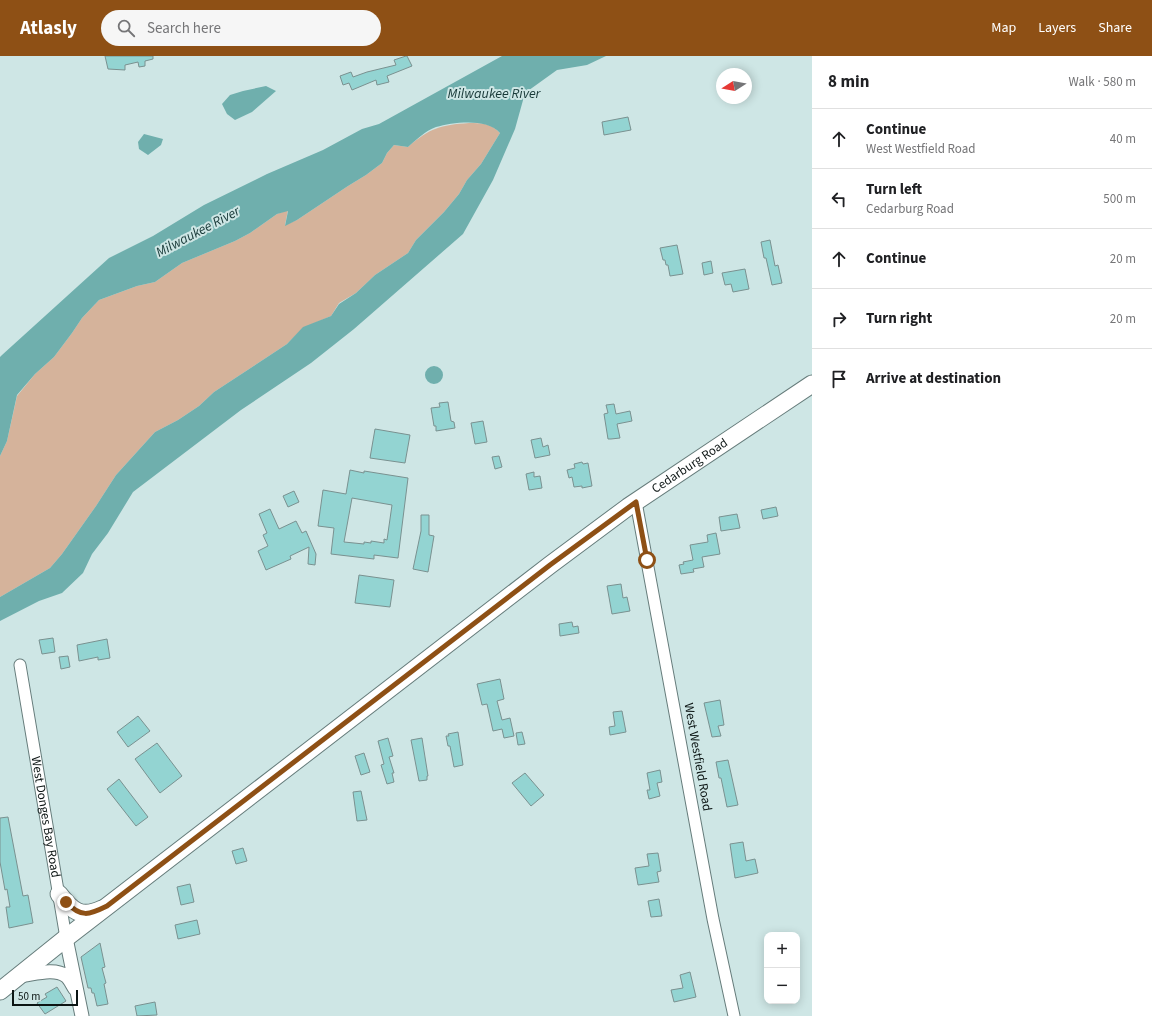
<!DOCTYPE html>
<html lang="en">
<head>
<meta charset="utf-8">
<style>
  body { margin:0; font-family:"Source Sans 3",sans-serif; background:#f6f6f6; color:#202124 }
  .controls { position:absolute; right:12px; bottom:12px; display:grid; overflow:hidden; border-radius:8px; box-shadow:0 2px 10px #0003 }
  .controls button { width:36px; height:36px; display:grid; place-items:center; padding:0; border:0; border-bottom:1px solid #e0e0e0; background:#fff; color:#202124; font:20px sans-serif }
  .compass { position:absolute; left:716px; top:12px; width:36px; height:36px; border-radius:50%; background:#fff; box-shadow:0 2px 10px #0003; rotate:259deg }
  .scale { position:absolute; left:12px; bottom:10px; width:66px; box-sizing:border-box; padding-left:4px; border:2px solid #0c1514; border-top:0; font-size:11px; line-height:14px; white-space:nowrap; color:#0c1514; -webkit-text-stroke:3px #cee6e5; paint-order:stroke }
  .stop { position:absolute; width:12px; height:12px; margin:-9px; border:3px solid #8e5015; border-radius:50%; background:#fff }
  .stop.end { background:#8e5015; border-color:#fff; box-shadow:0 1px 4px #0008 }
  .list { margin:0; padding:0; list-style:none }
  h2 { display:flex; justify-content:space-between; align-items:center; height:52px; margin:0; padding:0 16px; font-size:17px }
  h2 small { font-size:13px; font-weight:400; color:#757577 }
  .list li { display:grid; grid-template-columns:26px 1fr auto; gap:12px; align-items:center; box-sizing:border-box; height:60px; padding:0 16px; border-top:1px solid #e0e0e0 }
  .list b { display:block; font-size:15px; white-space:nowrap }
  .list p { margin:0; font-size:13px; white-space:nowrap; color:#757577 }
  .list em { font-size:13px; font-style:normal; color:#757577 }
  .icon { flex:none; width:22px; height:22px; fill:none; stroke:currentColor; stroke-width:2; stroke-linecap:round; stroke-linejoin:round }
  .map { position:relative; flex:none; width:812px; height:960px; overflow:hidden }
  header { display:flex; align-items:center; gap:24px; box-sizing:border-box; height:56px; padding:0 20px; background:#8e5015; color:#fff }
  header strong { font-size:19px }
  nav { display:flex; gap:22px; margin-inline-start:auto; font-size:14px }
  .search { width:280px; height:36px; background:#f6f6f6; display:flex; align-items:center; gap:10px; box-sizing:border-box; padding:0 14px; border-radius:22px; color:#757577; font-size:15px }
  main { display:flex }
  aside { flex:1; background:#fff }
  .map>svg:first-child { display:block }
  .green { fill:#d5b39b }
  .water { fill:#6fafad }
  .building { fill:#93d4d2; stroke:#7a9190; fill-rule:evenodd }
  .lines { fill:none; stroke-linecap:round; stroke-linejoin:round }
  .minor-casing { stroke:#667c7b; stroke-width:13 }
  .tertiary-casing { stroke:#667c7b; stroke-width:15 }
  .primary-casing { stroke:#667c7b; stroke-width:19 }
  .minor { stroke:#fff; stroke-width:11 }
  .tertiary { stroke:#fff; stroke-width:13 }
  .primary { stroke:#fff; stroke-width:17 }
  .route { stroke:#8e5015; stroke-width:5 }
  .labels { text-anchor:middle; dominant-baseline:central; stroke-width:4; stroke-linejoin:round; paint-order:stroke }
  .street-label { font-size:13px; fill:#0c1514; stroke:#cee6e5 }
  .water-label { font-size:14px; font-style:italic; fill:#183938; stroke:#cee6e5 }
</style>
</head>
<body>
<header>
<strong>Atlasly</strong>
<div class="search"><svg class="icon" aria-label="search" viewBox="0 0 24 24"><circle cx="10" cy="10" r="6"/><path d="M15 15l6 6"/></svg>Search here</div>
<nav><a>Map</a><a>Layers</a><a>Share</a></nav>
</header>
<main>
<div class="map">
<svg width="812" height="960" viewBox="0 0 812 960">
  <rect width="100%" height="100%" fill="#cee6e5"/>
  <path class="green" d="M469 67C481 67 491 67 500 77L481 108 467 124 459 138 444 156 416 184 408 197 375 219 356 237 339 247 331 260 303 272 287 288 214 336 199 350 178 364 155 376 116 419 96 450 62 498 50 512 0 541V400L7 385 17 340 35 318 54 301 72 277 82 262 99 244 137 230 155 226 182 207 235 185 250 177 277 158 288 154 285 169 297 164 348 130 366 119 382 107 387 97 394 89 408 91C430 72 440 69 469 67Z"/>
  <path class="water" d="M502 0H606L587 9 557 14 525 37 515 73 493 124 463 178 354 273 311 307 241 354 133 436 108 477 92 498 83 517 62 537 39 545 0 565V541L50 512 62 498 96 450 116 419 155 376 178 364 199 350 214 336 287 288 303 271 331 260 339 248 356 237 375 219 408 197 416 184 444 156 459 138 467 124 481 108 500 77C487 62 454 66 436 71 425 75 416 84 408 91L394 89 387 97 382 107 366 119 348 130 297 164 285 170 288 155 277 158 250 177 235 185 182 207 155 226 137 230 99 244 82 262 72 277 54 301 35 318 17 339 7 385 0 400V301L2 299 109 202 153 180 204 149 267 118 323 94 362 73 379 68Z
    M266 30 276 35 252 56 235 64 227 58 222 48 230 39 243 35Z
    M144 78 163 83 161 89 148 99 139 93 138 86Z
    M425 319a9 9 0 1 1 18 0a9 9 0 1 1-18 0Z"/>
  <path class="building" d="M105 0H153V3L145 5V10L139 11 138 6 125 9V14L108 13Z
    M406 0H407L412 10 387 20 389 26 377 29 376 24 352 34 349 27 343 29 340 20 351 16 353 21 367 16 396 9 394 4Z
    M628 61 631 74 604 79 602 66Z
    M770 184 775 210 778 209 782 227 772 229 766 202H764L761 186Z
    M677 189 683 218 670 220 668 209H666L665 204H663L660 192Z
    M711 205 713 217 704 219 702 207Z
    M745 213 749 233 733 236 731 228 725 229 722 217Z
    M448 346 451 365 454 366 455 372 436 375V370H434L431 352 440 351 439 347Z
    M614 348 616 358 630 355 632 365 617 368 620 382 611 383H608L604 358 608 357 606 349Z
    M483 365 487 386 475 388 471 367Z
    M375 373 410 379 405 407 370 402Z
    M541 382 543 391 548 389 550 399 535 402 531 384Z
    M499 400 502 411 495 413 492 401Z
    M582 406 583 408 588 407 592 430 582 432V430L574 431 572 421 569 422 567 414 575 412 574 408Z
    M350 414 364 417V415L408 422 398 502 374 499V503L331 498 334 472 318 470 323 434 346 438ZM352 442 392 449 387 484 384 483V487L371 485V487L364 486V488L344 486Z
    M534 416V421L540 420 542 432 529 434 526 418Z
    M294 435 299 446 288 451 283 440Z
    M776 451 778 460 763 463 761 454Z
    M270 453 279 473 296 465 302 477 306 475 316 498 315 509 308 508 309 491 290 500 291 503 266 514 258 495 268 490 263 479 267 477 259 458Z
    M737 458 740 472 721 475 719 461Z
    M421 459H429V479L434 480 428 516 413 513 421 475Z
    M716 477 720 498 702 501 704 511 693 513 694 516 681 518 679 509 684 508 683 506 693 504 690 489 708 486 707 479Z
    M359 519 394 524 390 551 355 547Z
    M621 528 623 542 627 541 630 555 612 558 607 530Z
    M572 566 573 571 578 570 579 577 560 580 559 568Z
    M53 582 55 596 42 598 39 584Z
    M107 583 110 602 98 604V601L79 605 77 589Z
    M68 600 70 611 61 613 59 601Z
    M500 623 504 643 497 645 502 664 510 662 514 680 504 682 502 673 493 675 487 648 482 649 477 628Z
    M720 644 724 669 718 670 721 680 712 681 704 647Z
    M622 655 626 676 610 679 609 671 615 670 613 656Z
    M138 660 150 675 128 691 117 676Z
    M458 676 463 709 454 711 450 690H448L446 680H449L448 678Z
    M522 676 525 688 518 689 516 677Z
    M388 682 393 700 389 701 394 717H392L394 726 387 728 381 709 384 708 378 685Z
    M422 682 428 720H427V724L419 725 411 684Z
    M157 687 182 720 160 737 135 703Z
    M364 697 370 716 361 719 355 700Z
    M728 704 738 749 727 751 721 722H719L716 706Z
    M660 714 662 726 657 727 660 740 649 743 647 734H650L647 717Z
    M525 717 544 739 531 750 512 727Z
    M119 723 148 761 136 770 107 733Z
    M361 735 367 764 357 765 353 736Z
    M8 761 23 840 28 839 33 867 9 872 6 851H10L7 833 5 834 0 806V762Z
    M743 786 746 805 755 803 758 817 735 822 730 788Z
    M243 792 247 805 236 808 232 795Z
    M658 797 661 815 657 816 659 826 638 829 635 812 649 810 647 798Z
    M190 828 194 846 181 849 177 831Z
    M659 843 662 860 651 861 648 845Z
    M197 864 200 878 178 883 175 869Z
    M100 887 105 911 102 912 106 927 104 928 108 948 97 950 94 937H92L91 932H88L81 901Z
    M690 916 696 941 674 946 671 934 683 932 680 919Z
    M57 931 66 945 45 958 37 947 47 941 45 938Z
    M155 946 157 959 137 960 135 950Z"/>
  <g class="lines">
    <g class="minor-casing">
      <g id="minor">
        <path d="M636 446 713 863 734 960"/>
        <path id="s1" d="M20 609 66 882"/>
      </g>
    </g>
    <g class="tertiary-casing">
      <path id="tertiary" d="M66 882 82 960
        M19 920C32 919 54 911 66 920 70 923 72 929 75 933"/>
    </g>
    <g class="primary-casing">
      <g id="primary">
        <path d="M59 838C72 855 81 863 102 853"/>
        <path id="s2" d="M0 935 66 882 550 509 628 451 812 328"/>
      </g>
    </g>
    <use href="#minor" class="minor"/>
    <use href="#tertiary" class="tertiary"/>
    <use href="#primary" class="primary"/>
  </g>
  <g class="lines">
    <path class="route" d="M66 846C81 862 89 859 107 850L550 509 636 446 647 504"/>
  </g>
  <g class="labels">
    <g class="street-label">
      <text stroke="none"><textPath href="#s2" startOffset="867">Cedarburg Road</textPath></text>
      <text transform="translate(698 701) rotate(80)">West Westfield Road</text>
      <text stroke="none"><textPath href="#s1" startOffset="154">West Donges Bay Road</textPath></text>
    </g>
    <g class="water-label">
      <text x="494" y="38">Milwaukee River</text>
      <text transform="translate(198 176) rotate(-28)">Milwaukee River</text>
    </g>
  </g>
</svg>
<div class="controls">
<button>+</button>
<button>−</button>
</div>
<svg class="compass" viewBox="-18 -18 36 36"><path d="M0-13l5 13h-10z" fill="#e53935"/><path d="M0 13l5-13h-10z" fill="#757577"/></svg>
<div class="scale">50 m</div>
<div class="stop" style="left:647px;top:504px"></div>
<div class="stop end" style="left:66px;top:846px"></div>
</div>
<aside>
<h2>8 min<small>Walk · 580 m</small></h2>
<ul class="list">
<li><svg class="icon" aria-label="ahead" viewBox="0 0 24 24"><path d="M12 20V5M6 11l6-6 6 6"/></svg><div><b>Continue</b><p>West Westfield Road</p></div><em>40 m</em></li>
<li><svg class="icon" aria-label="left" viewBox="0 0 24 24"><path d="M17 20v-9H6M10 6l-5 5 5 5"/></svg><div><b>Turn left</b><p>Cedarburg Road</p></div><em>500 m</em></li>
<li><svg class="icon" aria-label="ahead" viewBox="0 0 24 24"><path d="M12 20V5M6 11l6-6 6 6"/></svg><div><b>Continue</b></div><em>20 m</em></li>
<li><svg class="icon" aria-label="right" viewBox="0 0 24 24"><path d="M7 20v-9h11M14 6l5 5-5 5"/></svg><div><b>Turn right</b></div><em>20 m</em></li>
<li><svg class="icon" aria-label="arrive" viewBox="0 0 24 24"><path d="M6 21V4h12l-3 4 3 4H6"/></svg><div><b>Arrive at destination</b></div></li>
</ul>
</aside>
</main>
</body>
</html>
